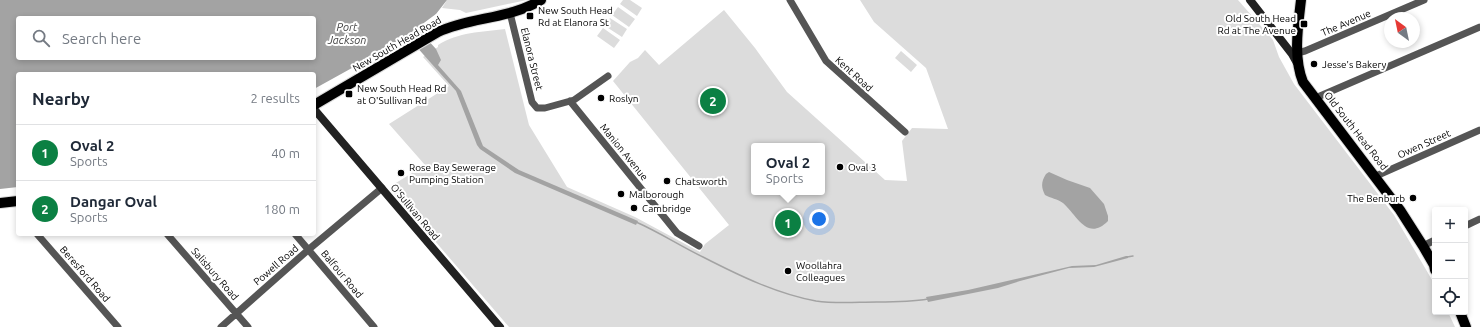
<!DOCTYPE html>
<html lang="en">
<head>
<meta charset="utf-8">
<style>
  body { margin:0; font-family:Ubuntu,sans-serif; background:#f2f2f3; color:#1f2937 }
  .controls { position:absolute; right:12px; bottom:12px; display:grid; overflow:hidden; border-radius:4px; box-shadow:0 2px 6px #0003 }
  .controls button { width:36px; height:36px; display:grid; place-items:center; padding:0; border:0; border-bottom:1px solid #e0e1e3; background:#fff; color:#1f2937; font:20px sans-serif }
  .compass { position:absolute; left:1384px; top:12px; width:36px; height:36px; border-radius:50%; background:#fff; box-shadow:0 2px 6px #0003; rotate:327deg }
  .you { position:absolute; left:819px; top:219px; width:14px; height:14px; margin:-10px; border:3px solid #fff; border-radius:50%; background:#1a73e8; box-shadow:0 0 0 6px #1a73e833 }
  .badge { display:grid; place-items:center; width:26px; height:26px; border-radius:50%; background:#0b8043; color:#fff; font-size:13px; font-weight:700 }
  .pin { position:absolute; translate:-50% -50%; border:2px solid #fff; box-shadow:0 1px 4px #0006 }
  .popup { position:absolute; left:751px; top:143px; width:74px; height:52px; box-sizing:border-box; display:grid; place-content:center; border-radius:4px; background:#fff; filter:drop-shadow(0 1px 3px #0005); font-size:13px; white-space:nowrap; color:#747a83 }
  .popup b { font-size:15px; color:#1f2937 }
  .popup::after { content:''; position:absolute; left:50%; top:100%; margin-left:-8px; border:8px solid transparent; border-top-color:#fff }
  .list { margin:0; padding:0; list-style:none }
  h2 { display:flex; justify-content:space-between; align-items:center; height:52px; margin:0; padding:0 16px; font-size:17px }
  h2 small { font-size:13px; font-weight:400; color:#747a83 }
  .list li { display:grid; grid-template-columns:26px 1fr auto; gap:12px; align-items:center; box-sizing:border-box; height:56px; padding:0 16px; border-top:1px solid #e0e1e3 }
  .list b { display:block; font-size:15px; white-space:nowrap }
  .list p { margin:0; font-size:13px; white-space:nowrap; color:#747a83 }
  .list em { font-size:13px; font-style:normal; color:#747a83 }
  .icon { flex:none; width:22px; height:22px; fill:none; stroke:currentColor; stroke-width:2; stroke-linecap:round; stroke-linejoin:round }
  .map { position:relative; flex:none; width:1480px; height:327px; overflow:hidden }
  .search { position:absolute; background:#fff; box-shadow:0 2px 6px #0003; left:16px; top:16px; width:300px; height:44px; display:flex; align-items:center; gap:10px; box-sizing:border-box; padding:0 14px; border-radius:4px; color:#747a83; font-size:15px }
  .panel { position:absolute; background:#fff; box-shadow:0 2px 6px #0003; left:16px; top:72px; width:300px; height:164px; border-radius:4px }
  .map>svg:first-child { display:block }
  .green { fill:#dcdcdc; fill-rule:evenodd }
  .water { fill:#a3a3a3; fill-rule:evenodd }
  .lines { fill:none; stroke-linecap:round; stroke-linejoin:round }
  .stream { stroke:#a3a3a3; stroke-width:1.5 }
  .primary-casing { stroke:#dbdbdb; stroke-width:12 }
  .street { stroke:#555; stroke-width:7 }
  .secondary { stroke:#222; stroke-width:8 }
  .primary { stroke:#000; stroke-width:10 }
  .poi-dot { fill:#000; stroke:#fff; stroke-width:1.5 }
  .labels { text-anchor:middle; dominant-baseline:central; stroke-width:4; stroke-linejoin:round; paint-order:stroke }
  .poi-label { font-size:10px; fill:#000; stroke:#fff; text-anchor:start }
  .street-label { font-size:10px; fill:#000; stroke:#fff }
  .water-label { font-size:11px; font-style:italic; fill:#444; stroke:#fff }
</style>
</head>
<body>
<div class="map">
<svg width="1480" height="327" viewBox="0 0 1480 327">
  <rect width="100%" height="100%" fill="#fff"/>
  <path class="green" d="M447 0H527L466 13 460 10 442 8Z
    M623 0H630L642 8 637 16 620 4Z
    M860 0H1238L1273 40 1279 57 1294 84 1394 215 1435 285V312H1448L1455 327H509L391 190 393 188 391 186 425 165 389 124 449 86 423 57 438 47V45C458 32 482 32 505 29L529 125 567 187 635 217 700 252 705 244 729 225 613 81 630 62 638 58 645 50 659 65 724 10 755 48 787 92 885 180 907 181 902 141 912 128 948 129 926 68 874 22ZM754 146H822V192H754Z
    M618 7 635 19 629 27 612 15Z
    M610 18 627 29 622 37 605 26Z
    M603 28 620 40 614 48 597 36Z
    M901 51 917 65 911 72 895 58Z"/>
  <path class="water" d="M0 0H447L436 14 417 28 436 49 441 60 438 65 461 91 483 146 519 170 638 221 636 225 515 173 480 149 477 145 456 91 406 35 379 53 314 89V74H18V187L0 189ZM18 18H314V58H18Z
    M1049 172 1067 180 1090 188 1104 204 1108 216V221C1087 242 1077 215 1063 203 1058 199 1050 198 1045 195 1041 187 1041 182 1046 174Z
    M1126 256H1128V258L1094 267 1069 268 1020 281 998 288 928 302 926 297 968 290 1072 266 1096 265Z"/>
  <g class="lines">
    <path class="stream" d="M636 222C659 232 680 246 703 257 738 275 777 294 816 301 836 304 857 302 877 302 895 302 911 302 928 299
      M1127 257 1133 256"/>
    <g class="primary-casing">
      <path id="primary" d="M1301 0C1298 26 1293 57 1303 82L1400 210 1423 246 1434 265 1435 270
        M314 105 438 32C471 17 510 19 541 0
        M0 203 18 201
        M1460 312 1466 327"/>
    </g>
    <path class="street" d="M790 0 826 61 905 132
      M510 13 532 102 537 108H545L574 100 608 76
      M1297 53 1305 51 1424 0
      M1316 99 1320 96 1480 27
      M570 101 677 233 699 246
      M1376 176 1480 130
      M1465 226 1480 219
      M37 234 118 327
      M167 234 248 327
      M295 234 374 327
      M1423 246 1435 240
      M221 327 308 250 382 188"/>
    <path class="secondary" d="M1250 0 1292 54 1297 63
      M314 109 500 327"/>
    <use href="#primary" class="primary"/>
  </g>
  <g class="poi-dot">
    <rect x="526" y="12" width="8" height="8" rx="2"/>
    <rect x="1300" y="20" width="8" height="8" rx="2"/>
    <circle cx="1314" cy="64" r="4"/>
    <rect x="345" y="90" width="8" height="8" rx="2"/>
    <circle cx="601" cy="98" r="4"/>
    <circle cx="840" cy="167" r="4"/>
    <circle cx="401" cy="173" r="4"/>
    <circle cx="667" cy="181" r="4"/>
    <circle cx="621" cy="194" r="4"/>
    <circle cx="1413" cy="198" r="4"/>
    <circle cx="634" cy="208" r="4"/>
    <circle cx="788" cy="271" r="4"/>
  </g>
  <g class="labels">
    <g class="poi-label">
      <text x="538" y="10">New South Head<tspan x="538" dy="12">Rd at Elanora St</tspan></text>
      <text x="1296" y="18" text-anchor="end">Old South Head<tspan x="1296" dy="12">Rd at The Avenue</tspan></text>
      <text x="1322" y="64">Jesse's Bakery</text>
      <text x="357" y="88">New South Head Rd<tspan x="357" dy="12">at O'Sullivan Rd</tspan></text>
      <text x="609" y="98">Roslyn</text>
      <text x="409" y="167">Rose Bay Sewerage<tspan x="409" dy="12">Pumping Station</tspan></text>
      <text x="848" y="167">Oval 3</text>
      <text x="675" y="181">Chatsworth</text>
      <text x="629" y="194">Malborough</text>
      <text x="1405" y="198" text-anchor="end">The Benburb</text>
      <text x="642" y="208">Cambridge</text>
      <text x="796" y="265">Woollahra<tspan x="796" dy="12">Colleagues</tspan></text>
    </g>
    <g class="street-label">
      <text transform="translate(1346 23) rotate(-23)">The Avenue</text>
      <text transform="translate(397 44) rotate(-30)">New South Head Road</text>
      <text transform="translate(532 59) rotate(76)">Elanora Street</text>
      <text transform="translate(854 74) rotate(42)">Kent Road</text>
      <text transform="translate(1356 131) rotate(52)">Old South Head Road</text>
      <text transform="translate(1424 144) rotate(-24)">Owen Street</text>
      <text transform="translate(624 152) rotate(51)">Manion Avenue</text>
      <text transform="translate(415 212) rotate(50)">O'Sullivan Road</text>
      <text transform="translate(276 265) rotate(-41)">Powell Road</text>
      <text transform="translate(85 274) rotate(49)">Beresford Road</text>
      <text transform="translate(215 274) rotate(49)">Salisbury Road</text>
      <text transform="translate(342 274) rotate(50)">Balfour Road</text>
    </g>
    <g class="water-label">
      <text x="347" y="27">Port<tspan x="347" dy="13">Jackson</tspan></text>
    </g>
  </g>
</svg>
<div class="controls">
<button>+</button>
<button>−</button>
<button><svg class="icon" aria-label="locate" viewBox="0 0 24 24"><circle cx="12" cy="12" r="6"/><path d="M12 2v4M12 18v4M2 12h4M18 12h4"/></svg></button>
</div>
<svg class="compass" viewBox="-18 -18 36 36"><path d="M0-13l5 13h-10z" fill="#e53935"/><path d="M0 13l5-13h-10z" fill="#747a83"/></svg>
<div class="you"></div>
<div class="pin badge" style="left:788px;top:223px">1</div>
<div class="popup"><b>Oval 2</b>Sports</div>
<div class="pin badge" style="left:713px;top:101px">2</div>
<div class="search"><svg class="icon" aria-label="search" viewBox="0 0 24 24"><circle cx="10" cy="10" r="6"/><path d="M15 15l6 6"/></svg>Search here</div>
<section class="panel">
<h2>Nearby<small>2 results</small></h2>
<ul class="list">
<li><span class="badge">1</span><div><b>Oval 2</b><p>Sports</p></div><em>40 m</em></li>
<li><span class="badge">2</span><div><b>Dangar Oval</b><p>Sports</p></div><em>180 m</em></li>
</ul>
</section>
</div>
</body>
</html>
